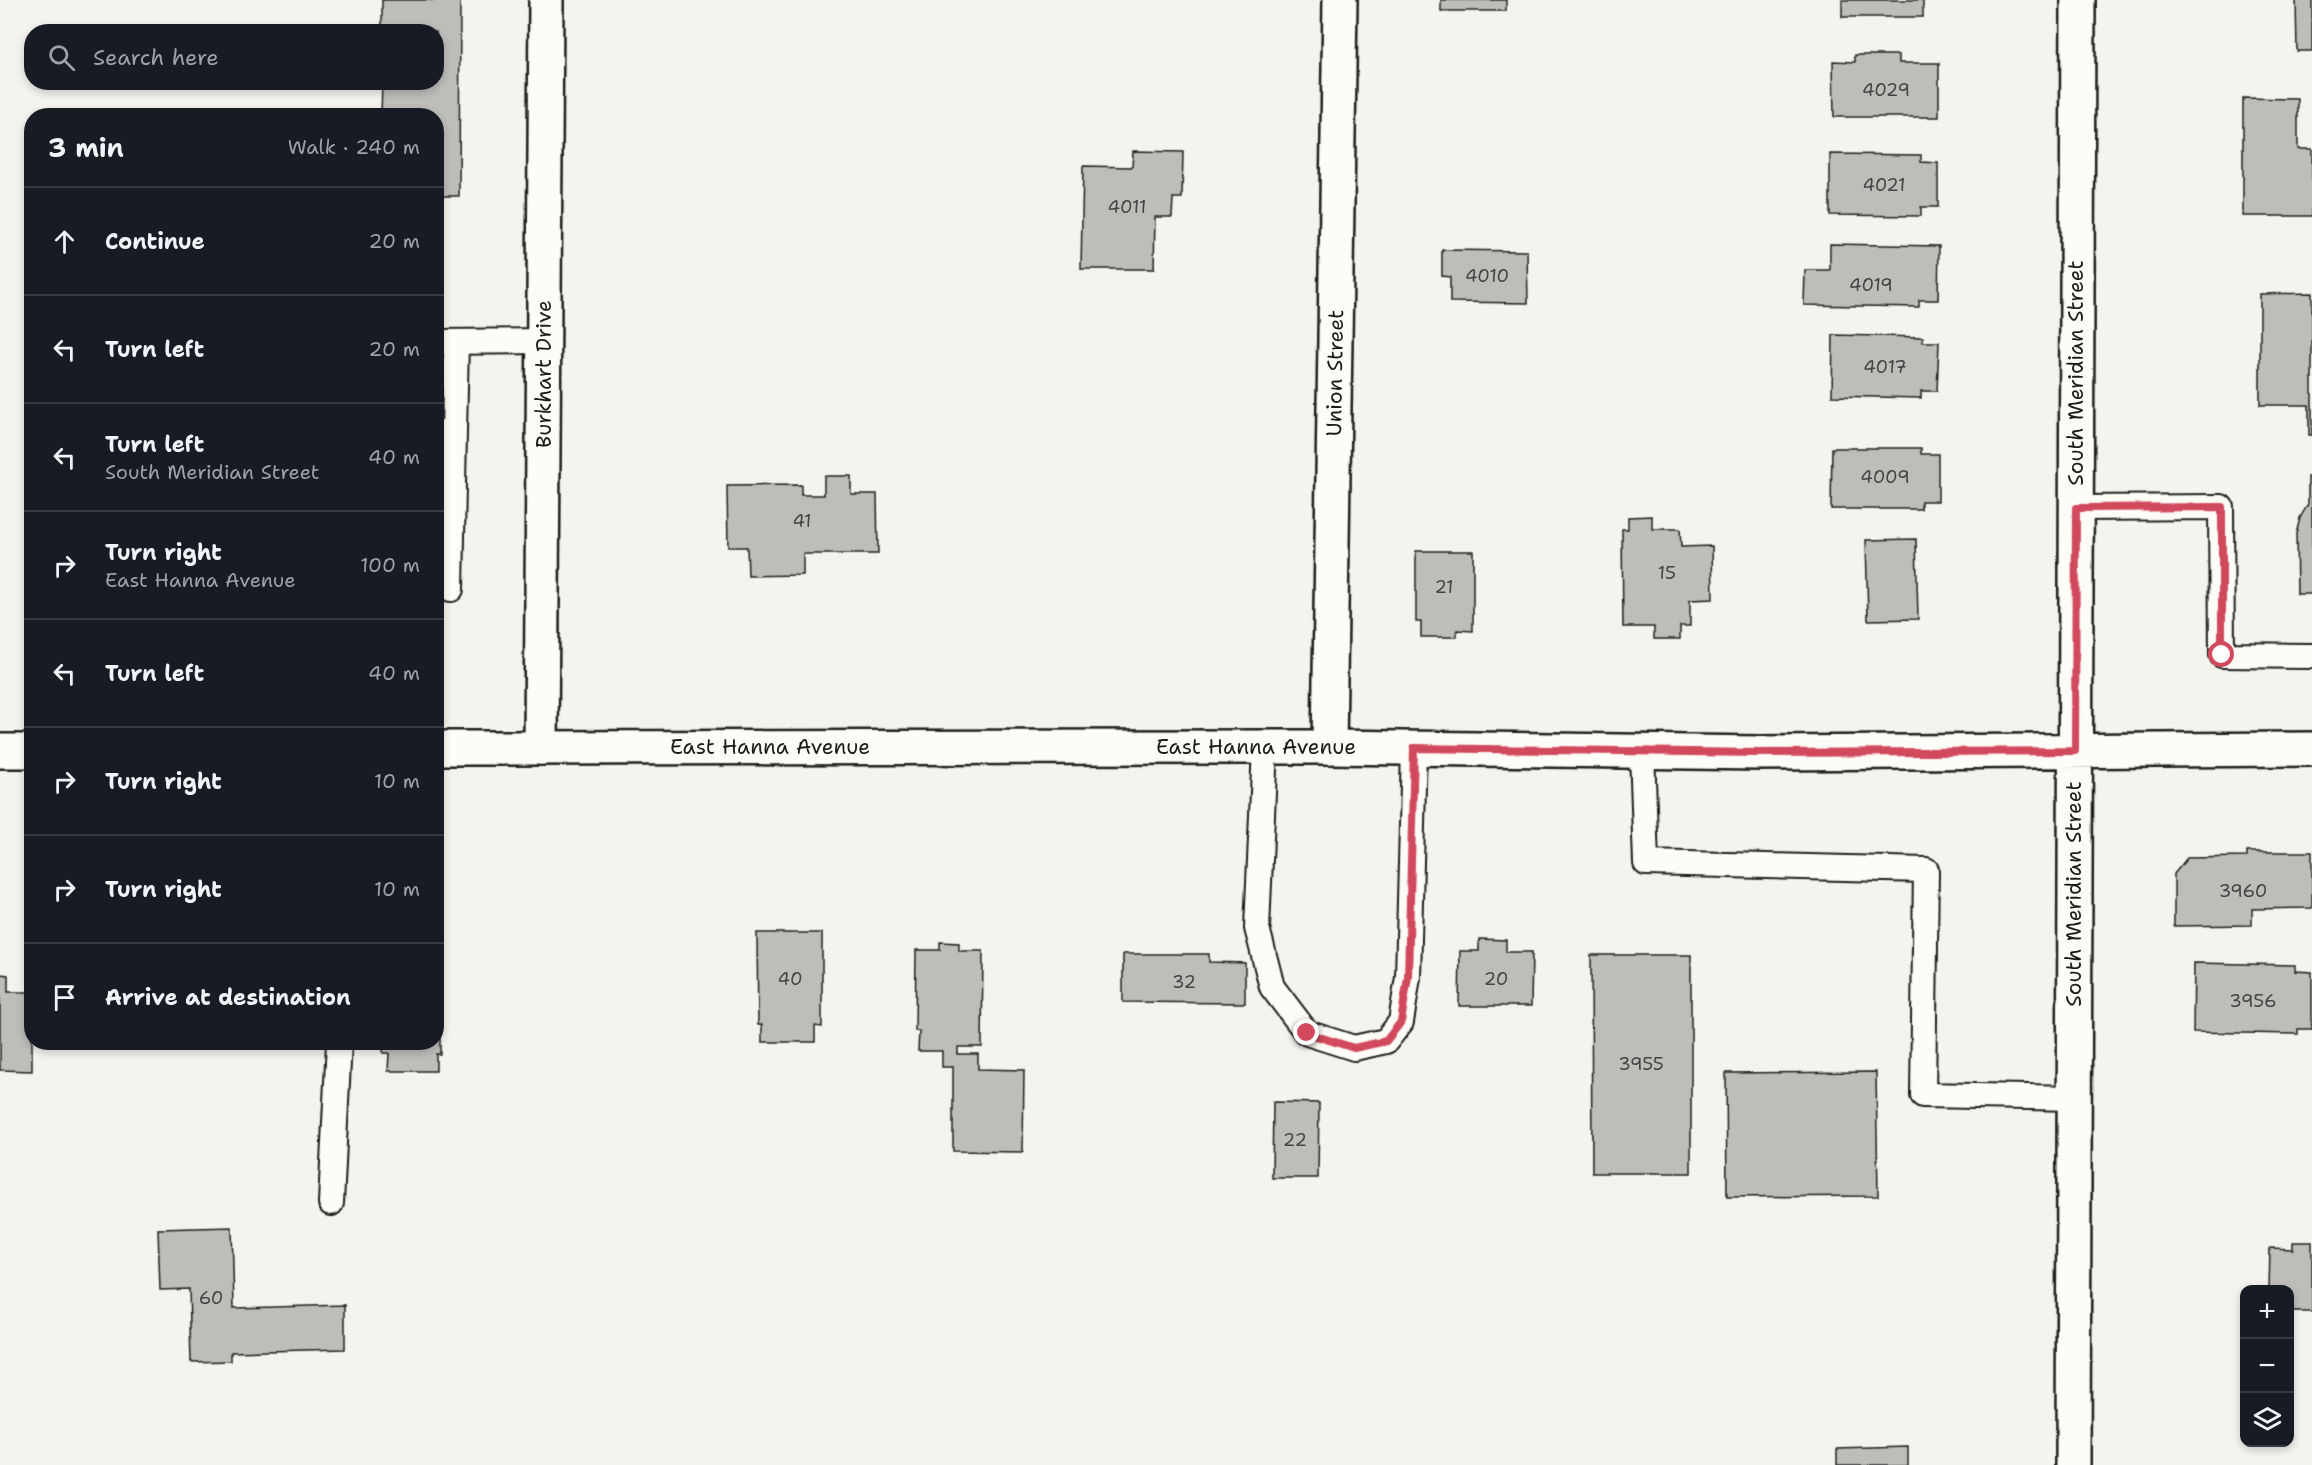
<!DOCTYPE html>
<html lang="en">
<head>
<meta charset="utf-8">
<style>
  body { margin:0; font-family:"Shantell Sans",sans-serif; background:#20242c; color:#f1f3f6 }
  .controls { position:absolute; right:18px; bottom:18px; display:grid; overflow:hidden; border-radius:12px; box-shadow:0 3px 9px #0003 }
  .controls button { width:54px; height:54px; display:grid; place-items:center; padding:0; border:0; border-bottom:2px solid #363941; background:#171b24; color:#f1f3f6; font:30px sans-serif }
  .stop { position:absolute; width:18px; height:18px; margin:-14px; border:4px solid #d1495b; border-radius:50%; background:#fff }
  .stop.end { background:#d1495b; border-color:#fff; box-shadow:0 2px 6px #0008 }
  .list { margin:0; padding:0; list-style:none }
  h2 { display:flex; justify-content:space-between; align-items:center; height:78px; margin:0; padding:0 24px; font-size:26px }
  h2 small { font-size:20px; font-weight:400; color:#9ea1a6 }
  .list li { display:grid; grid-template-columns:39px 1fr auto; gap:18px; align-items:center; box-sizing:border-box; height:108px; padding:0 24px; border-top:2px solid #363941 }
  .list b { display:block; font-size:22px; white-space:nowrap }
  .list p { margin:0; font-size:20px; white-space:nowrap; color:#9ea1a6 }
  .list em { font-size:20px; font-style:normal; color:#9ea1a6 }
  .icon { flex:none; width:33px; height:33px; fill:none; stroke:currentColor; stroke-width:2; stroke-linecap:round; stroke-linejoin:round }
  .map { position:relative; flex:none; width:2312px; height:1465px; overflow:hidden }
  .search { position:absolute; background:#171b24; box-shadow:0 3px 9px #0003; left:24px; top:24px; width:420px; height:66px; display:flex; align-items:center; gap:15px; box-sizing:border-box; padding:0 21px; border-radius:24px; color:#9ea1a6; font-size:22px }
  .panel { position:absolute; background:#171b24; box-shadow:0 3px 9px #0003; left:24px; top:108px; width:420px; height:942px; border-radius:24px }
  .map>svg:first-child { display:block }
  .building { fill:#bebdba; stroke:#1c1c1c; stroke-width:1.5 }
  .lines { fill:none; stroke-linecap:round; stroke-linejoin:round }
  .lane-casing { stroke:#1c1c1c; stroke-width:28 }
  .street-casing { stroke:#1c1c1c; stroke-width:38 }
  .secondary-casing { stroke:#1c1c1c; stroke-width:38 }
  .lane { stroke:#fdfcf7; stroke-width:24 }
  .street { stroke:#fdfcf7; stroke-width:33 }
  .secondary { stroke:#fdfcf7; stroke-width:33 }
  .route { stroke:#d1495b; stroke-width:8 }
  .labels { text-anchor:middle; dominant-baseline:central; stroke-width:6; stroke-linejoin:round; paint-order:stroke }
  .number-label { font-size:18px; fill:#444 }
  .street-label { font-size:21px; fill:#1c1c1c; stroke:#fdfcf7 }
</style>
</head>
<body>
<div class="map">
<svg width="2312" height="1465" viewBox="0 0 2312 1465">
  <rect width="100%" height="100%" fill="#f4f3ee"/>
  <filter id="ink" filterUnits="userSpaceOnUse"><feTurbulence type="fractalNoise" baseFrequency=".0167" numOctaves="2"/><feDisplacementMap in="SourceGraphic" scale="12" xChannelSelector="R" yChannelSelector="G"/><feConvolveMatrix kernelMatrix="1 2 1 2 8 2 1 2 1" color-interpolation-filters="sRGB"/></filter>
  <g filter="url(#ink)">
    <path class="building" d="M382 0H460L459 196H436V116H381L382 82H436V32H382Z
      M1441 0H1506V11H1441Z
      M1842 0H1923V17H1842Z
      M2296 0H2312V51H2297Z
      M1855 55H1899V63H1939V117H1834L1833 61 1855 62Z
      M2243 98 2298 99V149H2312V216H2243Z
      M1133 151 1183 152 1182 198H1173L1172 217H1155L1154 269H1081L1083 166 1132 167Z
      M1830 154 1921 155V162L1938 163V207H1921V216L1830 215Z
      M30 174H32V589H27Z
      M1830 244 1939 246 1938 300H1919V307L1804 305 1805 270H1830Z
      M1442 250 1527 251 1528 303 1450 302V277L1442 276Z
      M2312 293V435H2309V405H2260V294Z
      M1833 335 1923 337V342H1939L1937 391H1921V398L1832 396Z
      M1832 448H1921V454H1938V501H1921V509H1831Z
      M824 476H851V494H877L878 554H803V575L748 576 747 547H728L727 486 801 485V495H824Z
      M2308 477H2312V594H2297L2296 534 2300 518 2308 504Z
      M1652 516V529H1680L1681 547 1712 546 1713 599 1690 600V626H1680V639H1654V627H1623L1622 529H1628V517Z
      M1916 539 1918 619 1868 620 1866 540Z
      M1416 551H1473V631L1457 630V637H1421V622H1416Z
      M2247 852H2312V908L2252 909V925L2174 926V874L2187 858 2247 857Z
      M757 933H822V1027L815 1026V1042H762V1025H758Z
      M1479 939 1506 940V952H1532L1531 1006H1459L1460 951H1479Z
      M940 942 959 943V951H983L982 1047H958V1054H978V1069L1024 1070 1023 1152 953 1151V1067H942V1051H918L919 1031H915L916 950H940Z
      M440 950V1054H436V1071H388L389 1053H383V1042H436V951Z
      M1123 954H1209V962L1245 963V1003L1123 1002Z
      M1591 955H1691V1173H1592Z
      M2194 963 2295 965V971L2312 972V1029H2298V1034L2193 1032Z
      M0 974 8 975V992H32V1071L0 1070Z
      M1876 1072 1878 1196 1727 1197 1726 1073Z
      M1273 1102 1319 1103 1318 1178H1272Z
      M232 1227 234 1308 345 1305V1349L231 1352V1361L191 1362 189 1289 160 1290 158 1229Z
      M2293 1242H2312V1312H2292L2293 1307H2290V1290H2269L2270 1248 2293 1249Z
      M1908 1447V1465H1837V1449Z"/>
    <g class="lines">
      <g class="lane-casing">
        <path id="lane" d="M436 342 544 341
          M436 432H454L451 589
          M454 432 456 342
          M2076 508 2221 507 2222 655 2312 656
          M1265 747 1257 928 1272 987 1307 1033 1354 1048 1386 1041 1401 1022 1408 977 1414 748
          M1642 751 1646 863 1926 870 1923 1095 2074 1098
          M331 1203 339 1042"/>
      </g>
      <g class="street-casing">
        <path id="street" d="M1329 747 1340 0
          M541 748 546 0"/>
      </g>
      <g class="secondary-casing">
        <path id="secondary" d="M436 748 1329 747 1759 753 2312 749
          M0 751H32
          M2073 1465 2078 0"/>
      </g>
      <use href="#lane" class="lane"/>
      <use href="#street" class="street"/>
      <use href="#secondary" class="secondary"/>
    </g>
  </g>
  <g class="lines" filter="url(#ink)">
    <path class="route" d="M1307 1033 1354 1048 1386 1041 1401 1022 1408 977 1414 748 1759 753 2075 751 2076 508 2222 507V655"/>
  </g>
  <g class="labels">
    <g class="number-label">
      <text x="1886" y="90">4029</text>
      <text x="1884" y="185">4021</text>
      <text x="1127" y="207">4011</text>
      <text x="1487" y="276">4010</text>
      <text x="1871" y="285">4019</text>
      <text x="1885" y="367">4017</text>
      <text x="1885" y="477">4009</text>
      <text x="802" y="521">41</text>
      <text x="1667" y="573">15</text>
      <text x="1444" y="587">21</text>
      <text x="2243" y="891">3960</text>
      <text x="790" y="979">40</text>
      <text x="1496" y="979">20</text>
      <text x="1184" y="982">32</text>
      <text x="2253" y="1001">3956</text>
      <text x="1641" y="1064">3955</text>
      <text x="1295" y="1140">22</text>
      <text x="211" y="1298">60</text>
    </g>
    <g class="street-label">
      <text transform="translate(1335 373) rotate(-89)">Union Street</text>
      <text transform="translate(2076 373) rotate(-90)">South Meridian Street</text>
      <text transform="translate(544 374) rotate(-90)">Burkhart Drive</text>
      <text x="770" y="747">East Hanna Avenue</text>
      <text x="1256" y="747">East Hanna Avenue</text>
      <text transform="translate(2074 894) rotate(-90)">South Meridian Street</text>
    </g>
  </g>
</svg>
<div class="controls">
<button>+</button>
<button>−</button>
<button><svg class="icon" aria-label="layers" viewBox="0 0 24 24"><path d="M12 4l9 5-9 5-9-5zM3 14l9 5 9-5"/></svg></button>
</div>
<div class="stop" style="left:2222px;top:655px"></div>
<div class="stop end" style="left:1307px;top:1033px"></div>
<div class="search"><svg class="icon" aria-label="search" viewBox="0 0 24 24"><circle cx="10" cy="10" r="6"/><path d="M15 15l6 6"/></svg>Search here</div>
<section class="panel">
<h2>3 min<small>Walk · 240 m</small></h2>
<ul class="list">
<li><svg class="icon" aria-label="ahead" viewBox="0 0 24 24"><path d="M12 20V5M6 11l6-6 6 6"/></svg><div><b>Continue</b></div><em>20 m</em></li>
<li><svg class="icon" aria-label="left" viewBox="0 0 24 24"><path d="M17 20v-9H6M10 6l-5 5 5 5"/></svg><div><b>Turn left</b></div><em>20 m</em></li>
<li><svg class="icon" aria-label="left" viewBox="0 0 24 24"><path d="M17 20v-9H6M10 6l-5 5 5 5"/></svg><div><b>Turn left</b><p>South Meridian Street</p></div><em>40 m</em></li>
<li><svg class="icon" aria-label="right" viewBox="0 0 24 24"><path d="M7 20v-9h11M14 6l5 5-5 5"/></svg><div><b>Turn right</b><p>East Hanna Avenue</p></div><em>100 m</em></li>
<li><svg class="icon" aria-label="left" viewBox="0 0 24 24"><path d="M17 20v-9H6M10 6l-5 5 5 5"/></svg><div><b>Turn left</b></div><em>40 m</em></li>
<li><svg class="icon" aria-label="right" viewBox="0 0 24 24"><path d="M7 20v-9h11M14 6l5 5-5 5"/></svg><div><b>Turn right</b></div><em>10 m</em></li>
<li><svg class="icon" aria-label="right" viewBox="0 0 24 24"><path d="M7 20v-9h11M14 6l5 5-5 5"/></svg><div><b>Turn right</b></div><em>10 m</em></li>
<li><svg class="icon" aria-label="arrive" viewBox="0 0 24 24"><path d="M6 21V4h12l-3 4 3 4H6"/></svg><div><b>Arrive at destination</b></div></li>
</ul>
</section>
</div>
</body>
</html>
